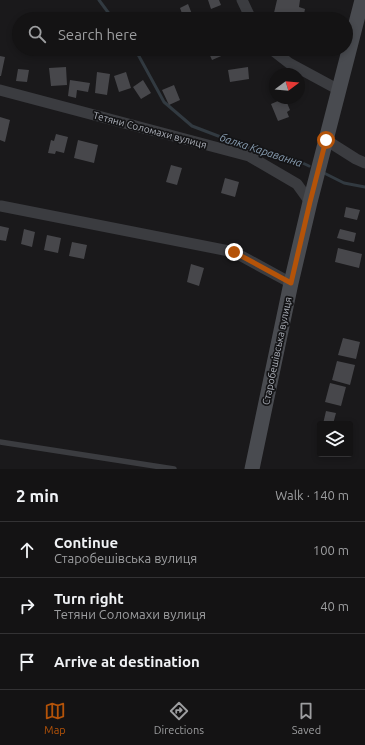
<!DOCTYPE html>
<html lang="en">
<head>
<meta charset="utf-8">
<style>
  body { margin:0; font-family:Ubuntu,sans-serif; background:#1d1c1d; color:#f1f3f6 }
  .controls { position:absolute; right:12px; bottom:12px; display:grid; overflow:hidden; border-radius:4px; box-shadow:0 2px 6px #0003 }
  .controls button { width:36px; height:36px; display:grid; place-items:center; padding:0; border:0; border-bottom:1px solid #333234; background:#141314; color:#f1f3f6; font:20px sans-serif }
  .compass { position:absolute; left:269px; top:68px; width:36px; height:36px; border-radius:50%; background:#141314; box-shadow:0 2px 6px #0003; rotate:74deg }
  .stop { position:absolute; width:12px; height:12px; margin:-9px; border:3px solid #b45309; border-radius:50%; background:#fff }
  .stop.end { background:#b45309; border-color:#fff; box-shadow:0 1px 4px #0008 }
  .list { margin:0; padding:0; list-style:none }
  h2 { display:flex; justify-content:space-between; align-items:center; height:52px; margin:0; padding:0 16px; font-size:17px }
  h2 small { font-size:13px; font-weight:400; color:#9d9ea0 }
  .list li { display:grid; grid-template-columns:26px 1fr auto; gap:12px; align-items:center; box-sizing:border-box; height:56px; padding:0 16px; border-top:1px solid #333234 }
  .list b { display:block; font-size:15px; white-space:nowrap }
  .list p { margin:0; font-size:13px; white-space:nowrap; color:#9d9ea0 }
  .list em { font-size:13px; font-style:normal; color:#9d9ea0 }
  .icon { flex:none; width:22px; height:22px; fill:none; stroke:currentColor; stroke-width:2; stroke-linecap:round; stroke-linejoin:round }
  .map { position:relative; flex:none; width:365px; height:469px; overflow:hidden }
  .search { position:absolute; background:#141314; box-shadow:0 2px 6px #0003; left:12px; right:12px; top:12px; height:44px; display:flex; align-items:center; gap:10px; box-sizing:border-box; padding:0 14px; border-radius:22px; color:#9d9ea0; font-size:15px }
  .sheet { height:220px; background:#141314 }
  nav { display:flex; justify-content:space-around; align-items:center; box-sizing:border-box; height:56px; border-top:1px solid #333234; background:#141314; font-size:11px; color:#9d9ea0 }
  nav a { display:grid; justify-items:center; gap:2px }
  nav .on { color:#b45309 }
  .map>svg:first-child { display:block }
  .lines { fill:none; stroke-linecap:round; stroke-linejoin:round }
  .stream { stroke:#323a41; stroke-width:3 }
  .building { fill:#47474b }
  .lane { stroke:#3b3c40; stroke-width:5.5 }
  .street { stroke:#3b3c40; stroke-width:11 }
  .secondary { stroke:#494b50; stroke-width:15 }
  .route { stroke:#b45309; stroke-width:5 }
  .labels { text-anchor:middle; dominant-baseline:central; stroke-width:3.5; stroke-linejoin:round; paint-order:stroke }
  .street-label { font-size:10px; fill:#adb1ba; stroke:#141416 }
  .water-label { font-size:11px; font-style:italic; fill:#889db1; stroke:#141416 }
</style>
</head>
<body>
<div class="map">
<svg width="365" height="469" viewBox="0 0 365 469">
  <rect width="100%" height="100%" fill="#1a191b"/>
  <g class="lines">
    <path class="stream" d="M99 0 113 19
      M135 49 164 102 192 126 271 156 292 158 309 166
      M324 173 344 183 365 187"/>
  </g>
  <path class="building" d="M208 0H219L221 5 211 9Z
    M277 0H300L299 7 305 9 303 19H282L273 17Z
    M188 4 194 19H184L180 8Z
    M214 49H224L226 54 212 60 208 51Z
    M0 56 5 57 1 76H0Z
    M66 67 67 85 51 86 49 68Z
    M248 67 249 79 230 82 228 70Z
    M18 69 29 70 27 82 16 81Z
    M97 72 110 74 107 95 95 93Z
    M126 72 131 88 119 92 114 76Z
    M70 80 90 83 88 92 77 90 76 98 68 96Z
    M143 80 151 93 141 99 133 87Z
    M174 85 180 100 169 105 162 90Z
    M285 98 290 110 287 112 289 117 278 121 271 104Z
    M0 117 10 120 5 142 0 140Z
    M56 134 68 137 64 153 56 151 55 154 48 153 51 140 54 141Z
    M78 140 98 145 94 163 74 158Z
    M171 165 182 168 177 185 166 182Z
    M225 178 239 182 235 197 221 193Z
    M346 207 360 210 357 220 344 217Z
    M0 226 9 228 6 241 0 240Z
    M24 229 35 232 32 247 21 244Z
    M340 229 356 233 354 242 337 238Z
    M47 235 61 238 58 253 44 250Z
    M72 242 87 245 84 259 69 256Z
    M338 248 362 254 359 268 335 262Z
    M191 264 204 268 199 286 187 282Z
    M343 338 360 342 356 359 338 355Z
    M337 361 355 365 350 385 332 380Z
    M330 383 346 387 341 406 325 402Z
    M326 411 336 413 333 424H323Z"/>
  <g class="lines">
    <path class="lane" d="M0 442 174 469"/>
    <path class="street" d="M242 0 251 19
      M271 49 289 63 339 90
      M0 90 249 156 297 184 310 202
      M326 140 356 159 365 163
      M1 206 234 252 291 283"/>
    <path class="secondary" d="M252 469 291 283 310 202 362 0"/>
  </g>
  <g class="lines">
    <path class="route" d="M234 252 291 283 310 202 326 140"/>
  </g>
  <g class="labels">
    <g class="street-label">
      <text transform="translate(150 130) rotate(15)">Тетяни Соломахи вулиця</text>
      <text transform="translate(277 351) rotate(-78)">Старобешівська вулиця</text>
    </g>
    <g class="water-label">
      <text transform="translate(261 150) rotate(18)">балка Караванна</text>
    </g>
  </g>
</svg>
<div class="controls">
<button><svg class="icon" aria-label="layers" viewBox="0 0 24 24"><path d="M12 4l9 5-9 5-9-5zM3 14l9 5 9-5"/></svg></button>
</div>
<svg class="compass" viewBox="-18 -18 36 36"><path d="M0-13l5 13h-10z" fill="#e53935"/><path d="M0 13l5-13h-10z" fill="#9d9ea0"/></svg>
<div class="stop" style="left:326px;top:140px"></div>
<div class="stop end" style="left:234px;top:252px"></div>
<div class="search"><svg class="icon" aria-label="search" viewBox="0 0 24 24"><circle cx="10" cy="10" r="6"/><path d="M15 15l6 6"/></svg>Search here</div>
</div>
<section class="sheet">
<h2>2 min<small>Walk · 140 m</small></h2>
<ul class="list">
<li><svg class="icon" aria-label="ahead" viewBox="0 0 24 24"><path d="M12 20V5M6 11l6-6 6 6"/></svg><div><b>Continue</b><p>Старобешівська вулиця</p></div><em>100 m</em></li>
<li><svg class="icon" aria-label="right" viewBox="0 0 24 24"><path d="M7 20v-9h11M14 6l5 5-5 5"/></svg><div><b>Turn right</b><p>Тетяни Соломахи вулиця</p></div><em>40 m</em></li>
<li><svg class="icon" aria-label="arrive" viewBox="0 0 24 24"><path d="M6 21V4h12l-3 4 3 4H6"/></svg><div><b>Arrive at destination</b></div></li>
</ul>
</section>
<nav>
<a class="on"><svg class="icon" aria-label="map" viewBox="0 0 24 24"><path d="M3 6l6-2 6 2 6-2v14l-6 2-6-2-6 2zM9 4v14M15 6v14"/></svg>Map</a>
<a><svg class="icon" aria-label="directions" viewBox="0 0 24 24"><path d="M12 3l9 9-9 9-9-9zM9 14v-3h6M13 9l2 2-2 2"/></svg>Directions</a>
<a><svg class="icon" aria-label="saved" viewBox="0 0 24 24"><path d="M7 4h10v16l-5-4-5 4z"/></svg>Saved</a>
</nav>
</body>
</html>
